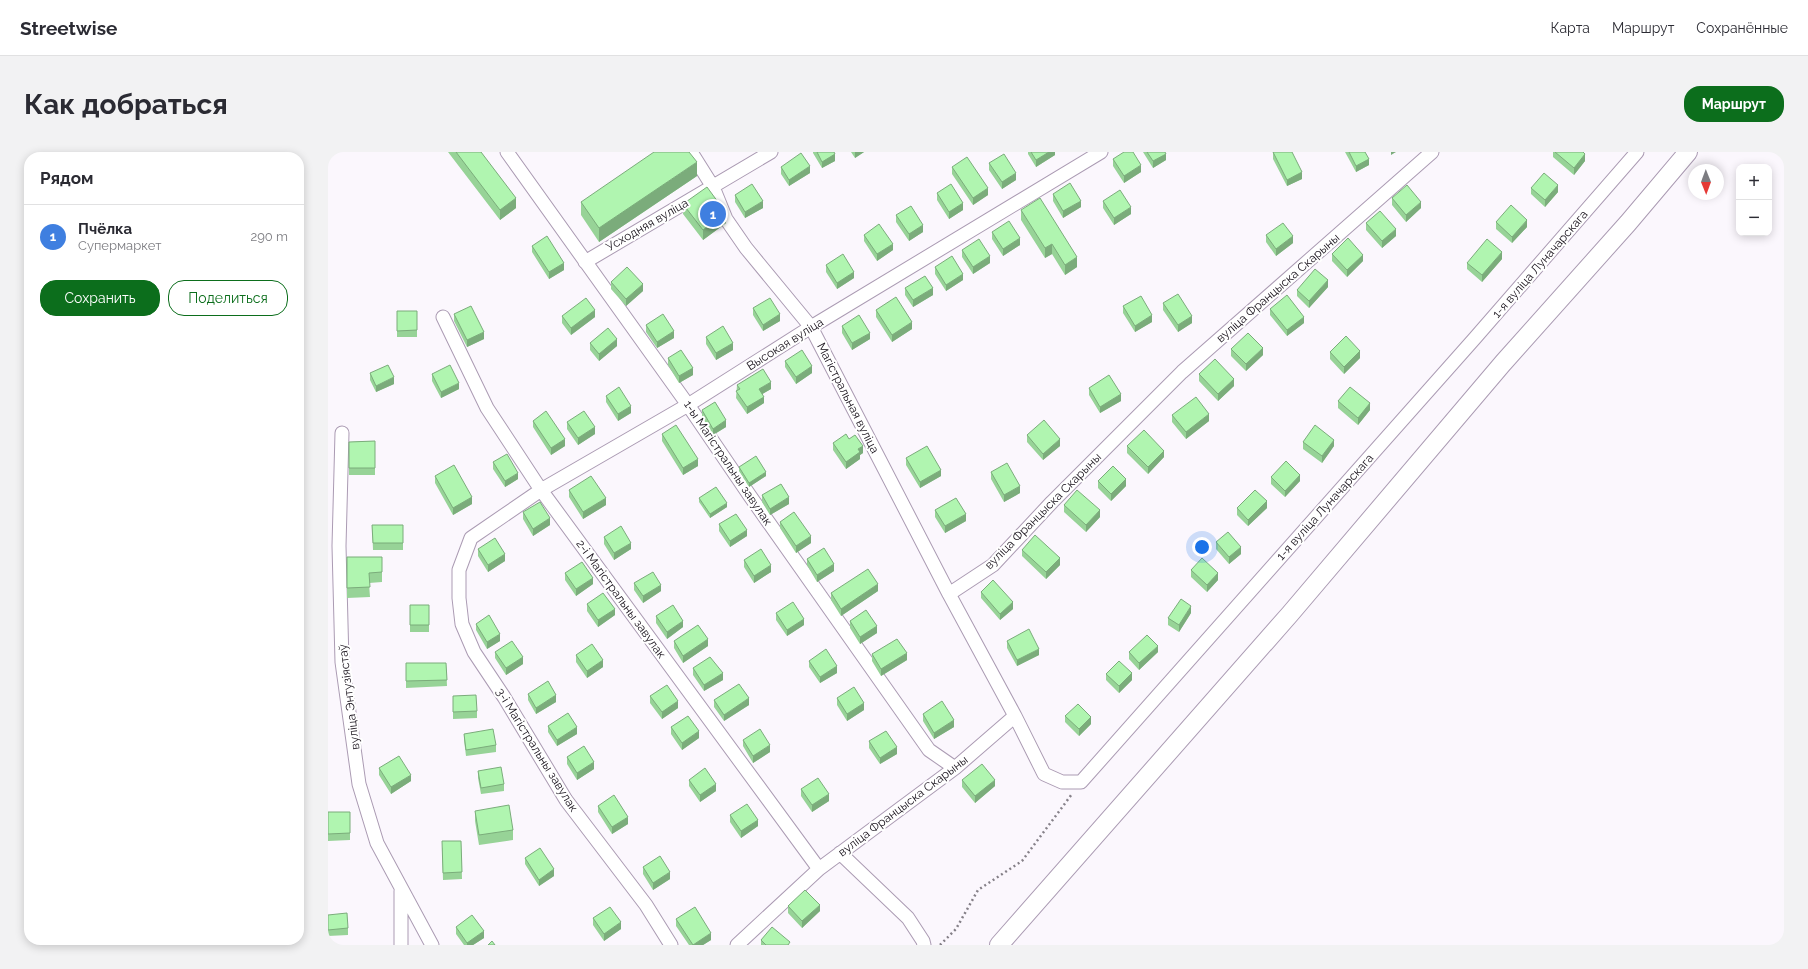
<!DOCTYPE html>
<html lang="ru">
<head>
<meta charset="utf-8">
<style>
  body { margin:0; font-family:Raleway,sans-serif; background:#f2f2f3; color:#2b2b33 }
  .controls { position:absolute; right:12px; top:12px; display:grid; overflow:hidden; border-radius:8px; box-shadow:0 2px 10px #0003 }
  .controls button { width:36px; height:36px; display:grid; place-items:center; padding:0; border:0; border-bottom:1px solid #e1e1e2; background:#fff; color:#2b2b33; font:20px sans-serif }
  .compass { position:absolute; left:1360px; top:12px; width:36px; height:36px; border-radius:50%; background:#fff; box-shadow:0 2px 10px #0003; rotate:179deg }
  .you { position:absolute; left:874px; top:395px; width:14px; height:14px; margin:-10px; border:3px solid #fff; border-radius:50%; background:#1a73e8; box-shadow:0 0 0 6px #1a73e833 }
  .badge { display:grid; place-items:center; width:26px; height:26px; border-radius:50%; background:#0c6e1c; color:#fff; font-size:13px; font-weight:700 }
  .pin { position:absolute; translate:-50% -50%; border:2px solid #fff; box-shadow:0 1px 4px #0006 }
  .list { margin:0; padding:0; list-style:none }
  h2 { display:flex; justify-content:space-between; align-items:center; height:52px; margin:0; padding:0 16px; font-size:17px }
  h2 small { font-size:13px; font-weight:400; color:#7c7c81 }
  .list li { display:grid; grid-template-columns:26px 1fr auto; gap:12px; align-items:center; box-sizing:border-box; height:64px; padding:0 16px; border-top:1px solid #e1e1e2 }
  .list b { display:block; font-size:15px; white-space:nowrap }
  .list p { margin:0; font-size:13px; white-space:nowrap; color:#7c7c81 }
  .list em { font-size:13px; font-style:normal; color:#7c7c81 }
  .actions { display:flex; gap:8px; padding:12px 16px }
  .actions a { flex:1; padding:9px 0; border:1px solid #0c6e1c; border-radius:16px; text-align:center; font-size:14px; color:#0c6e1c }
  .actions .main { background:#0c6e1c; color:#fff }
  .map { position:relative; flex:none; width:1456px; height:793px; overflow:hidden; border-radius:16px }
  header { display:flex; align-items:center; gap:24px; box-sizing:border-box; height:56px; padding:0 20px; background:#fff; border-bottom:1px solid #e1e1e2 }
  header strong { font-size:19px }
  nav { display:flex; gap:22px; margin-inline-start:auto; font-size:14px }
  .intro { display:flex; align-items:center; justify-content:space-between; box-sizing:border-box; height:96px; padding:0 24px }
  h1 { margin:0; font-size:28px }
  .button { padding:10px 18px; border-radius:16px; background:#0c6e1c; color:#fff; font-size:14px; font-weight:700 }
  main { display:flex; gap:24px; padding:0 24px }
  aside { flex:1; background:#fff; border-radius:16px; box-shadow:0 2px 10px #0003 }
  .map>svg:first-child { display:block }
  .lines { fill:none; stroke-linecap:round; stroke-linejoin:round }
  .street-casing { stroke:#ab9bb3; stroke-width:15 }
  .secondary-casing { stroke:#ab9bb3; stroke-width:20 }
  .path { stroke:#858088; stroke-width:2.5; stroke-dasharray:2 3; stroke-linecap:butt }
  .street { stroke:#fff; stroke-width:13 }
  .secondary { stroke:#fff; stroke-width:18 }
  .wall { fill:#97d397 }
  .shaded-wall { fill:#7bac7b }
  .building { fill:#b0f5b0; stroke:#7bac7b }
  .labels { text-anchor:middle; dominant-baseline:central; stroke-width:4; stroke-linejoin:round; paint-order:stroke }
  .street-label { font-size:12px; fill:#17111a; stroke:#fff }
</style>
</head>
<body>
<header>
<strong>Streetwise</strong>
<nav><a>Карта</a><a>Маршрут</a><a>Сохранённые</a></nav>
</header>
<div class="intro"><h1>Как добраться</h1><a class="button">Маршрут</a></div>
<main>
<aside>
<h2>Рядом<small></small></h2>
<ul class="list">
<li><span class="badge" style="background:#3f7fe0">1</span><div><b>Пчёлка</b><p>Супермаркет</p></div><em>290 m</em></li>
</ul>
<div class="actions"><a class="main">Сохранить</a><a>Поделиться</a></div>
</aside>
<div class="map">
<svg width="1456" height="793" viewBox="0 0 1456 793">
  <rect width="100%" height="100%" fill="#fbf7fd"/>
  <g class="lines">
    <g class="street-casing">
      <path id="street" d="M179 0 360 253 422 344 601 598 627 616
        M363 0 385 35 398 67 418 96 483 175 621 442
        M257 110 443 0
        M115 165 159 256 213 338 491 717
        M14 281 11 394 14 510 31 632 49 691 104 793
        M687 564 716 622 734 630H753L1147 186 1309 0
        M512 701 580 766 595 789 596 793
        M73 739V793
        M343 793 318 753 238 648 176 545 146 500 134 472 131 446V418L143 386 213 338 360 253 483 175 773 0
        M409 793 491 717 627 616 687 564 621 442 665 413 724 350 854 220 1104 0"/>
    </g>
    <g class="secondary-casing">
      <path id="secondary" d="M671 793 962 462 1175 211 1300 71 1360 0"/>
    </g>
    <path class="path" d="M612 793 628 777 650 738 694 709 744 642"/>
    <use href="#street" class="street"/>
    <use href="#secondary" class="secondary"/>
  </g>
  <path class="wall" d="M120 0H153L188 56 172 68Z
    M485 0H506L507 9 494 16 485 1Z
    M523 0H536L527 6Z
    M700 0H727V3L708 15 700 2Z
    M815 0H837L838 8 825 16Z
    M945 0 974 27 959 34 945 7Z
    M1017 0H1037L1041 13 1028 20Z
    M1225 0H1255L1257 9 1246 23 1225 5Z
    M785 7 813 20 796 31 785 14Z
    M661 11 688 28 674 37 661 18Z
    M453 15 482 21 461 34 453 22Z
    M624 15 660 43 645 53 624 22Z
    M369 24 271 90 253 63V50Z
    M1203 36 1230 40 1217 55 1203 42Z
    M609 41 635 58 621 67 609 48Z
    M725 42 753 55 735 66 725 49Z
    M407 43 435 56 417 66 407 50Z
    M1064 46 1093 56 1078 70 1064 53Z
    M775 49 803 62 786 73 775 56Z
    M355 52 398 71 375 88 355 62Z
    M693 58 749 115 737 123 724 102 717 106 693 68Z
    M568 63 595 80 581 89 568 70Z
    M1168 70 1199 75 1184 91 1168 77Z
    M1038 71 1068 84 1054 96 1038 78Z
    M664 80 692 93 675 104 664 87Z
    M536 83 565 98 549 109 536 89Z
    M938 83 965 91 948 104 938 90Z
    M204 94 236 118 221 127 204 100Z
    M634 98 662 111 645 122 634 105Z
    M1004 102 1035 109 1019 125 1004 109Z
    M1174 107 1154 130 1139 117V111Z
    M498 113 526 126 509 137 498 120Z
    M607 115 635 128 618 139 607 122Z
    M283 130 315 139 298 154 283 137Z
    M1000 135 981 156 969 144V138Z
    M577 136 605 143 585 155 577 143Z
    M835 151 864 171 850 180 835 158Z
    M795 154 824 170 807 180 795 161Z
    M425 156 452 169 435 179 425 163Z
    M942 157 976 171 959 184 942 163Z
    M548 158 584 177 564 190 548 165Z
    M69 159H89V185H69Z
    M126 162 156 187 139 195 126 169Z
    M234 164 267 165 243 183 234 171Z
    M318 173 346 186 329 196 318 180Z
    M514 174 542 187 524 198 514 181Z
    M378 185 405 198 388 208 378 192Z
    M262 191 289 194 271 209 262 198Z
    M903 197 935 203 918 219 903 204Z
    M1002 200 1032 206 1016 222 1002 207Z
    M340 206 365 223 351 231 340 213Z
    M457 209 484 221 468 232 457 215Z
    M42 221 66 232 48 240 42 228Z
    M104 222 131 237 113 246 104 229Z
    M871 222 906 234 890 249 871 229Z
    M409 233 443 237 434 242 436 251 419 262 408 246Z
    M761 236 793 249 772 261 761 243Z
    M278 244 303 261 290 269 278 250Z
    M1010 249 1042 258 1030 273 1010 256Z
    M374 258 398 275 385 283 374 265Z
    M844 263 881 269 858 287 844 270Z
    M205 269 237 294 223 303 205 275Z
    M239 270 267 282 250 293 239 277Z
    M334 282 370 314 355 323 334 289Z
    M699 283 732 294 715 308 699 290Z
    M521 287 535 301 532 303V307L518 317 505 298V291Z
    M47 289V323H21V290Z
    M975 290 1006 294 994 311 975 297Z
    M799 294 836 305 820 322 799 301Z
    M578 306 613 324 592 336 578 313Z
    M165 310 190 327 177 335 165 317Z
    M411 315 438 324 421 335 411 319Z
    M663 320 692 341 676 350 663 327Z
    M107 324 144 352 125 363 107 331Z
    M943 325 972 329 957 345 943 332Z
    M770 329 798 334 783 349 770 336Z
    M241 338 278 353 255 367 241 345Z
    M434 343 461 352 442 363 434 350Z
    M371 346 399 355 382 366 371 350Z
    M736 353 772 365 758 380 736 360Z
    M909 356H939L920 374 909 363Z
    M607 358 638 369 617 381 607 365Z
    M195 360 222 373 205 384 195 367Z
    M452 370 483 391 468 401 452 376Z
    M391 372 419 384 402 395 391 379Z
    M44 373H75V398H45Z
    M276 385 303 397 286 408 276 392Z
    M888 390 913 402 901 412 888 397Z
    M150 397 177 409 160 420 150 404Z
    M694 398 732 413 718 427 694 404Z
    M19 405H54V430L41 431 42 445 19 446Z
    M479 407 506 419 489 430 479 413Z
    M416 408 443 420 426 431 416 415Z
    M863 418 890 428 879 440 863 425Z
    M237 421 265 432 248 444 237 428Z
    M306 431 333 439 315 451 306 438Z
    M550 439 513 464 503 448V441Z
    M653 440 685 457 672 468 653 446Z
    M259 452 287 463 270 475 259 459Z
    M82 453H101V480H82Z
    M448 461 476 473 459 484 448 468Z
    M863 461 851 480 840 473V466Z
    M328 464 355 475 339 487 328 471Z
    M522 469 549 481 532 492 522 476Z
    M148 472 172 489 159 497 148 478Z
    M346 489 380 494 355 511 346 496Z
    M679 489 711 503 689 514 679 496Z
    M167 500 195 512 178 523 167 506Z
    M801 500H830L811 518 801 507Z
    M544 502 579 508 553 524 544 509Z
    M248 503 275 515 259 526 248 510Z
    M481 509 509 521 492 531 481 515Z
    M78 511H118L119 534 78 536Z
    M365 516 395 528 376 539 365 523Z
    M778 522 804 528 791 541 778 528Z
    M200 542 228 550 208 562 200 548Z
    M322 544 350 556 334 567 322 551Z
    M509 546 536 558 519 569 509 553Z
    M386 548 421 553 396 569 386 555Z
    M125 550 149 559V566L125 567Z
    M595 562 626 575 606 587 595 569Z
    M737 564 763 572 751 584 737 570Z
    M220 574 249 582 229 594 220 580Z
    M343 575 371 586 354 598 343 582Z
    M136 582 168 593V600L138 604 136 588Z
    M415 588 442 600 425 611 415 594Z
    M541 589 569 602 552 612 541 596Z
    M239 605 266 617 249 628 239 612Z
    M51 616 83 629 63 642 51 623Z
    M150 619 176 632V639L153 642 150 626Z
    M361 628 388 639 372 650 361 634Z
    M634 628 667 634 647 651 634 635Z
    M473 637 501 649 484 660 473 644Z
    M270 654 300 672 284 682 270 660Z
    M147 659 185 678V688L151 693 147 669Z
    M0 660H22V688L0 689Z
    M402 663 430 674 413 686 402 670Z
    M133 689 134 727 115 728 114 696Z
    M197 706 226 724 211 734 197 712Z
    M315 715 342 727 325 738 315 722Z
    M460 754 492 759 474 776 460 761Z
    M0 763 20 776V783L0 784Z
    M265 766 293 777 276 789 265 773Z
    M348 767 383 788 375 793H361L348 774Z
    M128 775 156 786 145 793H136L128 782Z
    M433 788 462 793H433Z"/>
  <path class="shaded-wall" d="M527 0H536L527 6Z
    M721 0H727V3L708 15V8Z
    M1063 0H1068L1063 3Z
    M507 2V9L494 16V10Z
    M838 2V8L825 16V9Z
    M1257 2V9L1246 23V16Z
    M1041 7V13L1028 20V14Z
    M369 10V24L271 90V76Z
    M813 13V20L796 31V24Z
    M482 14V21L461 34V28Z
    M974 20V27L959 34V28Z
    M688 21V28L674 37V30Z
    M1230 33V40L1217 55V48Z
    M660 36V43L645 53V46Z
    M188 46V56L172 68V58Z
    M435 49V56L417 66V60Z
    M753 49V55L735 66V59Z
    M1093 50V56L1078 70V63Z
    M635 51V58L621 67V60Z
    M803 55V62L786 73V66Z
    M398 61V71L375 88V78Z
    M1199 68V75L1184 91V85Z
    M595 73V80L581 89V82Z
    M1068 77V84L1054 96V89Z
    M965 84V91L948 104V97Z
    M692 86V93L675 104V97Z
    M565 92V98L549 109V102Z
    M724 92V102L717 106V96Z
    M1174 100V107L1154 130V123Z
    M1035 103V109L1019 125V118Z
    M662 104V111L645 122V115Z
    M749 105V115L737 123V113Z
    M236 111V118L221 127V120Z
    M526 120V126L509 137V131Z
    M635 122V128L618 139V133Z
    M1000 128V135L981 156V149Z
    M315 132V139L298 154V147Z
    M605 136V143L585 155V148Z
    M267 158V165L243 183V176Z
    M452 162V169L435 179V173Z
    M824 163V170L807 180V174Z
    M864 164V171L850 180V173Z
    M976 165V171L959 184V178Z
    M584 170V177L564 190V183Z
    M346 179V186L329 196V190Z
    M156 180V187L139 195V188Z
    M542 181V187L524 198V191Z
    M289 187V194L271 209V202Z
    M405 191V198L388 208V201Z
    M935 196V203L918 219V212Z
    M1032 199V206L1016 222V215Z
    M484 214V221L468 232V225Z
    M365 216V223L351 231V224Z
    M66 225V232L48 240V234Z
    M906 227V234L890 249V242Z
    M443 230V237L431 244V237Z
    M131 231V237L113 246V240Z
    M793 242V249L772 261V255Z
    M436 245V251L419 262V255Z
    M1042 251V258L1030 273V266Z
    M303 254V261L290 269V262Z
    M881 262V269L858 287V280Z
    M398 268V275L385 283V277Z
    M267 275V282L250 293V286Z
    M237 287V294L223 303V296Z
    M732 287V294L715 308V302Z
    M1006 288V294L994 311V304Z
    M535 294V301L532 303V307L518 317V310L530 297Z
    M836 299V305L820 322V315Z
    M370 307V314L355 323V316Z
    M613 318V324L592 336V330Z
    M438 320V324L421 335V331Z
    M190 321V327L177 335V329Z
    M972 323V329L957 345V339Z
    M798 327V334L783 349V342Z
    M692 334V341L676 350V343Z
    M144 345V352L125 363V356Z
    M461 345V352L442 363V357Z
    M278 346V353L255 367V360Z
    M939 349V356L920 374V368Z
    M399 351V355L382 366V362Z
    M772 358V365L758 380V373Z
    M638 362V369L617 381V374Z
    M222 366V373L205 384V377Z
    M419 378V384L402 395V389Z
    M483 384V391L468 401V394Z
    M303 391V397L286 408V401Z
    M913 395V402L901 412V405Z
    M177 402V409L160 420V413Z
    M732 406V413L718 427V420Z
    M506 412V419L489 430V423Z
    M443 413V420L426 431V424Z
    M890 421V428L879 440V433Z
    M265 426V432L248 444V437Z
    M550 432V439L513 464V457Z
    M333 433V439L315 451V444Z
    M685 450V457L672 468V462Z
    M863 454V461L851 480V473Z
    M287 457V463L270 475V468Z
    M476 467V473L459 484V478Z
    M355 469V475L339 487V480Z
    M549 474V481L532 492V485Z
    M172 482V489L159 497V490Z
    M380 487V494L355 511V504Z
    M830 494V500L811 518V511Z
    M711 497V503L689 514V508Z
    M579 501V508L553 524V517Z
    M195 505V512L178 523V516Z
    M275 508V515L259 526V519Z
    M509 514V521L492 531V525Z
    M395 521V528L376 539V533Z
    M804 521V528L791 541V534Z
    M228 543V550L208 562V556Z
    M421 546V553L396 569V563Z
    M350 549V556L334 567V560Z
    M536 551V558L519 569V562Z
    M763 565V572L751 584V577Z
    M626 568V575L606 587V581Z
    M249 575V582L229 594V588Z
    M371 579V586L354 598V591Z
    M442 593V600L425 611V604Z
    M569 595V602L552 612V606Z
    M266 610V617L249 628V621Z
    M83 623V629L63 642V635Z
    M667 628V634L647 651V644Z
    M388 632V639L372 650V643Z
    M501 642V649L484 660V653Z
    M300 665V672L284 682V675Z
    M430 668V674L413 686V679Z
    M226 717V724L211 734V728Z
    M342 720V727L325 738V731Z
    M492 753V759L474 776V769Z
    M293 770V777L276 789V782Z
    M156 779V786L145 793H139V791Z
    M383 781V788L375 793H365Z"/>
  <path class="building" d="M128 0H153L188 46 172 58Z
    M326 0H361L369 10 271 76 253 50Z
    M489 0H506L507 2 494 10Z
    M703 0H721L708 8Z
    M796 0H805L813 13 796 24 785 7Z
    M819 0H837L838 2 825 9Z
    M945 0H964L974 20 959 28Z
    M1021 0H1037L1041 7 1028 14Z
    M1227 0H1255L1257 2 1246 16Z
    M473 1 482 14 461 28 453 15Z
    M676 2 688 21 674 30 661 11Z
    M639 5 660 36 645 46 624 15Z
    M1216 21 1230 33 1217 48 1203 36Z
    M742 31 753 49 735 59 725 42Z
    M424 32 435 49 417 60 407 43Z
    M623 32 635 51 621 60 609 41Z
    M1079 33 1093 50 1078 63 1064 46Z
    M379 35 398 61 375 78 355 52Z
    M792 38 803 55 786 66 775 49Z
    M712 46 749 105 737 113 724 92 717 96 693 58Z
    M1183 53 1199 68 1184 85 1168 70Z
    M583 54 595 73 581 82 568 63Z
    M1052 59 1068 77 1054 89 1038 71Z
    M681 69 692 86 675 97 664 80Z
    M955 71 965 84 948 97 938 83Z
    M551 72 565 92 549 102 536 83Z
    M219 84 236 111 221 120 204 94Z
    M1020 86 1035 103 1019 118 1004 102Z
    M651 87 662 104 645 115 634 98Z
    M1159 87 1174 100 1154 123 1139 111Z
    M515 102 526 120 509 131 498 113Z
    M624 104 635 122 618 133 607 115Z
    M299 115 315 132 298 147 283 130Z
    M987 117 1000 128 981 149 969 138Z
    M597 124 605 136 585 148 577 136Z
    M850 142 864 164 850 173 835 151Z
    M959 143 976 165 959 178 942 157Z
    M813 144 824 163 807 174 795 154Z
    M568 145 584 170 564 183 548 158Z
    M258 146 267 158 243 176 234 164Z
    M442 146 452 162 435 173 425 156Z
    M143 154 156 180 139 188 126 162Z
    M69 159H89V178L69 179Z
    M335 162 346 179 329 190 318 173Z
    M531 163 542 181 524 191 514 174Z
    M395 174 405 191 388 201 378 185Z
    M280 176 289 187 271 202 262 191Z
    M920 181 935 196 918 212 903 197Z
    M1018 184 1032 199 1016 215 1002 200Z
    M353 198 365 216 351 224 340 206Z
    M474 198 484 214 468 225 457 209Z
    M887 207 906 227 890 242 871 222Z
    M60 213 66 225 48 234 42 221Z
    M122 213 131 231 113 240 104 222Z
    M435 217 443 230 431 237 436 245 419 255 408 239 412 237 409 233Z
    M781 223 793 242 772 255 761 236Z
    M291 235 303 254 290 262 278 244Z
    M1022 235 1042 251 1030 266 1010 249Z
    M868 245 881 262 858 280 844 263Z
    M387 250 398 268 385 277 374 258Z
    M218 259 237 287 223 296 205 269Z
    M256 259 267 275 250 286 239 270Z
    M716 268 732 287 715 302 699 283Z
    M348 273 370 307 355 316 334 282Z
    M987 273 1006 288 994 304 975 290Z
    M816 278 836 299 820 315 799 294Z
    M518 282 521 287 527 283 535 294 530 297 532 300 518 310 505 291Z
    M47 289V316H21V290Z
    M599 294 613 318 592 330 578 306Z
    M179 302 190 321 177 329 165 310Z
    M428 304 438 320 421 331 411 315Z
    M958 309 972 323 957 339 943 325Z
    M679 311 692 334 676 343 663 320Z
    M126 313 144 345 125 356 107 324Z
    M785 314 798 327 783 342 770 329Z
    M263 324 278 346 255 360 241 338Z
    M453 332 461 345 442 357 434 343Z
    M388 335 399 351 382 362 371 346Z
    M749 338 772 358 758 373 736 353Z
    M927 338 939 349 920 368 909 356Z
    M628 346 638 362 617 374 607 358Z
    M212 350 222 366 205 377 195 360Z
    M466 360 483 384 468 394 452 370Z
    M408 362 419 378 402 389 391 372Z
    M44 373H75V391H45Z
    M293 374 303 391 286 401 276 385Z
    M900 380 913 395 901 405 888 390Z
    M707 383 732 406 718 420 694 398Z
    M167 386 177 402 160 413 150 397Z
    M496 396 506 412 489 423 479 407Z
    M433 397 443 413 426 424 416 408Z
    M19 405H54V420L41 421 42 435 19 436Z
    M874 406 890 421 879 433 863 418Z
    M254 410 265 426 248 437 237 421Z
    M540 417 550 432 513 457 503 441Z
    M325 420 333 433 315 444 306 431Z
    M665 428 685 450 672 462 653 440Z
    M275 441 287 457 270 468 259 452Z
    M853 447 863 454 851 473 840 466Z
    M465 450 476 467 459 478 448 461Z
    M82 453H101V473H82Z
    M345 453 355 469 339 480 328 464Z
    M538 458 549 474 532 485 522 469Z
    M161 463 172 482 159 490 148 472Z
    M370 473 380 487 355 504 346 489Z
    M701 477 711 497 689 508 679 489Z
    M819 483 830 494 811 511 801 500Z
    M569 487 579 501 553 517 544 502Z
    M184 489 195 505 178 516 167 500Z
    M264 492 275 508 259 519 248 503Z
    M498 497 509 514 492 525 481 509Z
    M382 505 395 521 376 533 365 516Z
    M791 509 804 521 791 534 778 522Z
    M78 511H118L119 528 78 529Z
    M220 529 228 543 208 556 200 542Z
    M411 532 421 546 396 563 386 548Z
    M339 533 350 549 334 560 322 544Z
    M526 535 536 551 519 562 509 546Z
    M148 543 149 559 125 560V544Z
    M614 549 626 568 606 581 595 562Z
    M750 552 763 565 751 577 737 564Z
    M240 561 249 575 229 588 220 574Z
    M360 564 371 579 354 591 343 575Z
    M165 577 168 593 138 598 136 582Z
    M432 577 442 593 425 604 415 588Z
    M558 579 569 595 552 606 541 589Z
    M256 594 266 610 249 621 239 605Z
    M71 604 83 623 63 635 51 616Z
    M654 612 667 628 647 644 634 628Z
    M173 615 176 632 153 636 150 619Z
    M377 616 388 632 372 643 361 628Z
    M490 626 501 642 484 653 473 637Z
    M286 643 300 665 284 675 270 654Z
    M419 652 430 668 413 679 402 663Z
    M181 653 185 678 151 683 147 659Z
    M0 660H22V681L0 682Z
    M114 689H133L134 720 115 721Z
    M212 696 226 717 211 728 197 706Z
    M332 704 342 720 325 731 315 715Z
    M477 738 492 753 474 769 460 754Z
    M282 755 293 770 276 782 265 766Z
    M367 755 383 781 365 793 348 767Z
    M19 761 20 776 0 778V763Z
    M144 763 156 779 139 791 128 775Z
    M444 775 462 790 460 793H438L433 788Z
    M164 789 167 793H160Z"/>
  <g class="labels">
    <g class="street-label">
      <text transform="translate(319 73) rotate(-30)">Усходняя вуліца</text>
      <text transform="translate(1212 112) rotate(-49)">1-я вуліца Луначарскага</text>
      <text transform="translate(950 136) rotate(-41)">вуліца Францыска Скарыны</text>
      <text transform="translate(457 192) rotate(-32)">Высокая вуліца</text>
      <text transform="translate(520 246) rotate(63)">Магістральная вуліца</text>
      <text transform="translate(400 311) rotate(56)">1-ы Магістральны завулак</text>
      <text transform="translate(997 355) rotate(-48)">1-я вуліца Луначарскага</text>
      <text transform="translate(715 359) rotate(-45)">вуліца Францыска Скарыны</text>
      <text transform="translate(293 447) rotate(54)">2-і Магістральны завулак</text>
      <text transform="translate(21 545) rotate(-97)">вуліца Энтузіястаў</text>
      <text transform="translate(209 598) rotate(58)">3-і Магістральны завулак</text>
      <text transform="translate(575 654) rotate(-37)">вуліца Францыска Скарыны</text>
    </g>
  </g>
</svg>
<div class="controls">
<button>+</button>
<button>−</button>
</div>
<svg class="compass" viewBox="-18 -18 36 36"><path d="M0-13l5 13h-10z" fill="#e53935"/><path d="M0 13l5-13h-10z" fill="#7c7c81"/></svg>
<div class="you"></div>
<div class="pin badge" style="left:385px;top:62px;background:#3f7fe0">1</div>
</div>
</main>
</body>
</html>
